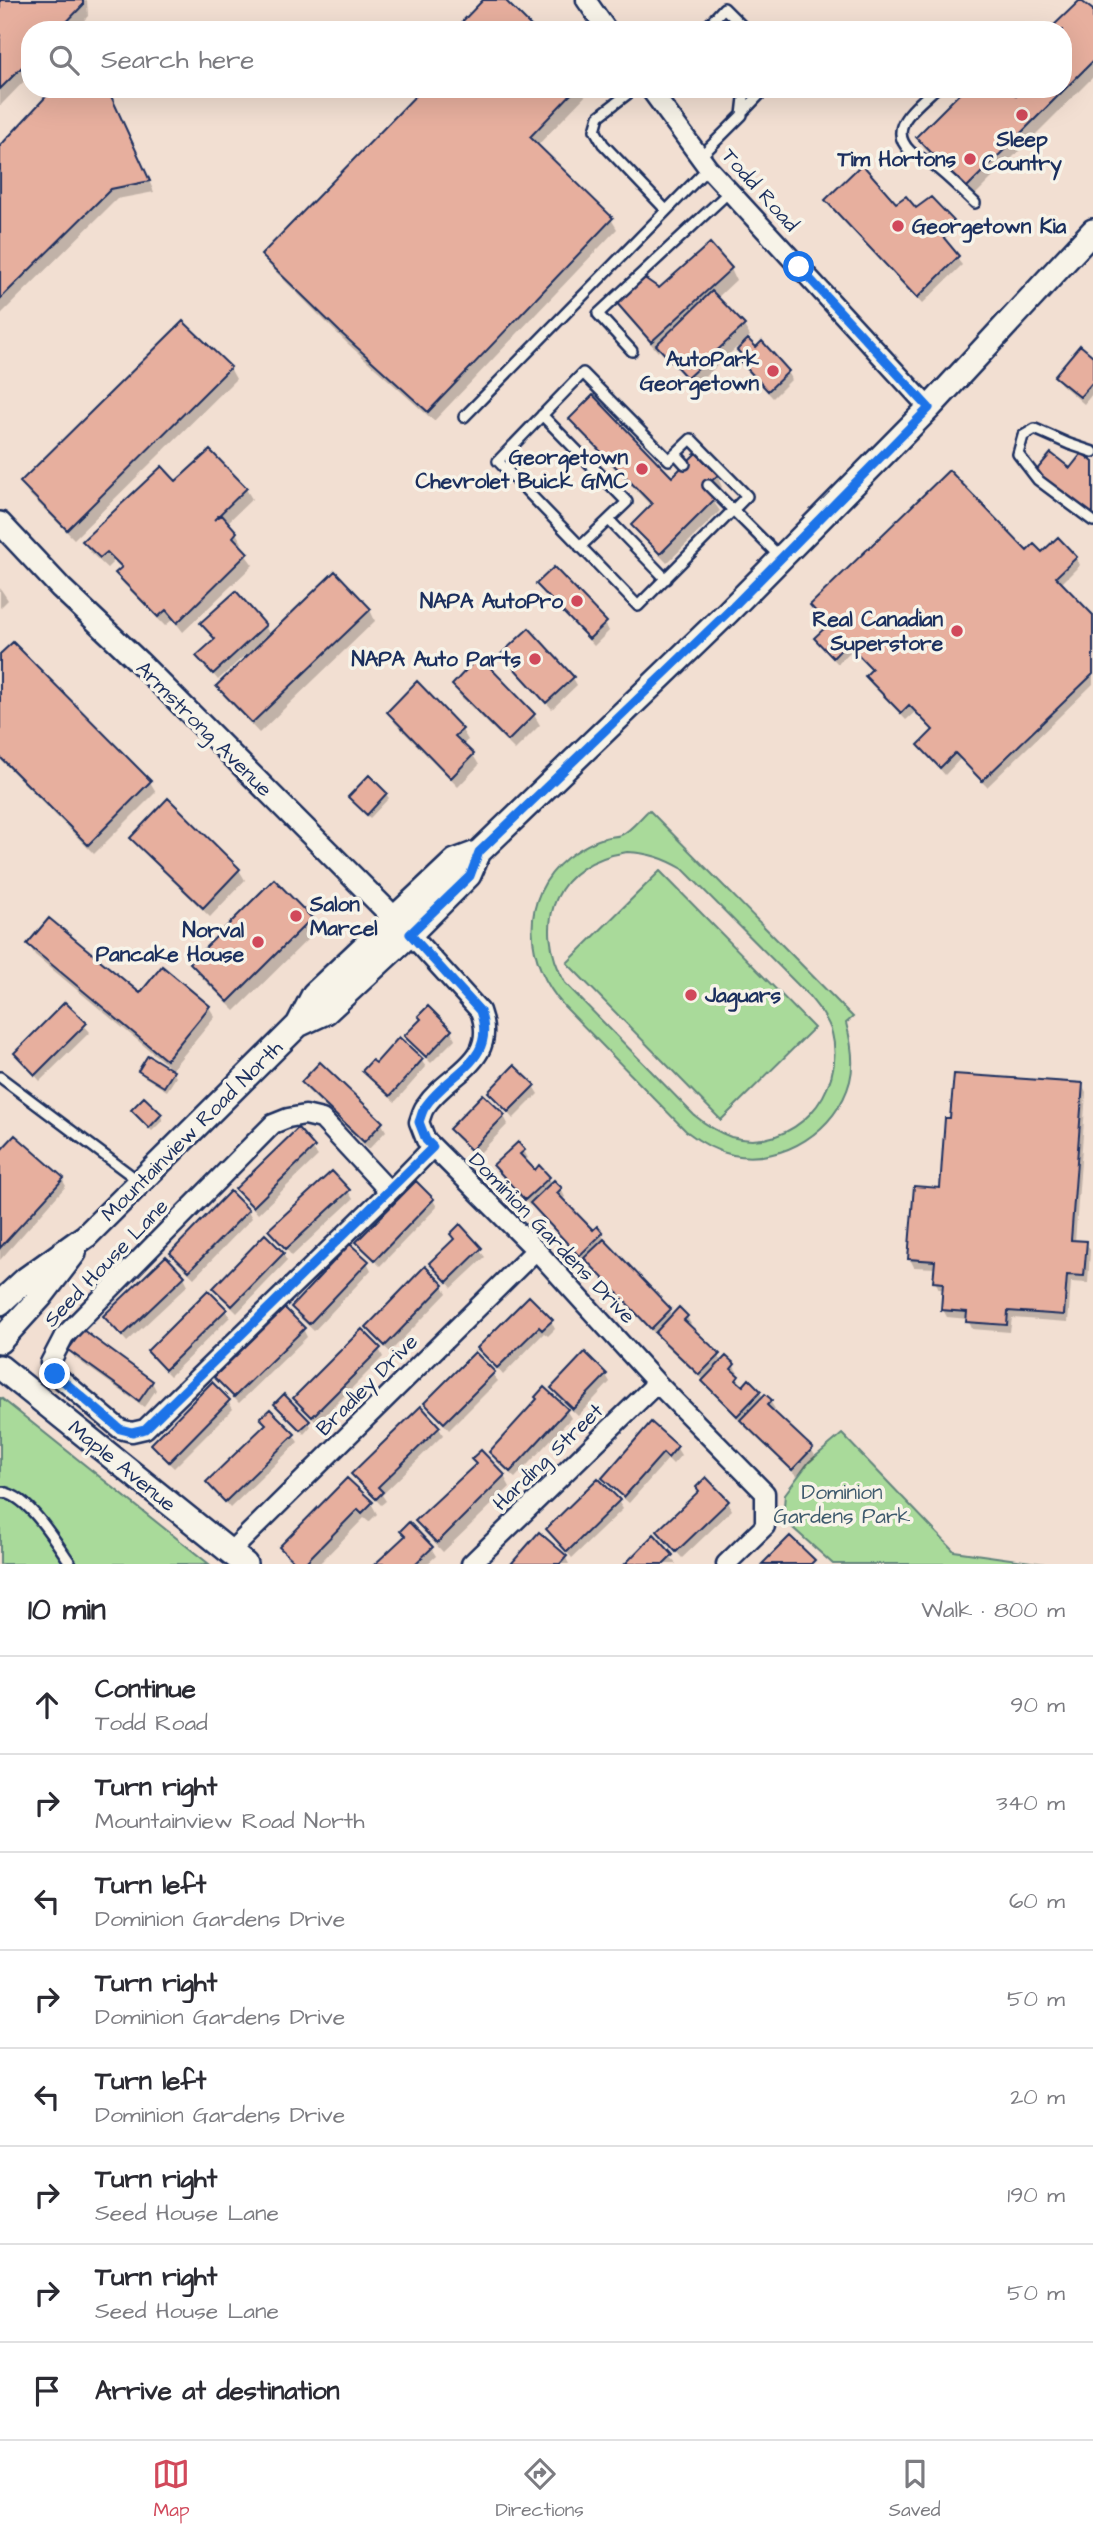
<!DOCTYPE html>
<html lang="en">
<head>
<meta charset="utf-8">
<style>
  body { margin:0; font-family:"Architects Daughter",sans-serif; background:#f7f7f7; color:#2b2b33 }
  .stop { position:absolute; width:21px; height:21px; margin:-16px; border:5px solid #1a73e8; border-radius:50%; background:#fff }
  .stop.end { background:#1a73e8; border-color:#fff; box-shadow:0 2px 7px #0008 }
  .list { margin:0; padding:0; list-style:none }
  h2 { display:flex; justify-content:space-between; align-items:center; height:91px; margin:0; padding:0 28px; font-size:30px }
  h2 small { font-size:23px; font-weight:400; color:#7c7c81 }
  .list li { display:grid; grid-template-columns:46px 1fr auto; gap:21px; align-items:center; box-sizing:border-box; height:98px; padding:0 28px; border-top:2px solid #e1e1e2 }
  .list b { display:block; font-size:26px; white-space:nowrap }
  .list p { margin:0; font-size:23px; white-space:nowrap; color:#7c7c81 }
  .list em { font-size:23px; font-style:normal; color:#7c7c81 }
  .icon { flex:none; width:38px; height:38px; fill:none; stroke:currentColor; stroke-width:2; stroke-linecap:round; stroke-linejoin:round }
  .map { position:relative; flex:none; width:1093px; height:1564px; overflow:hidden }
  .search { position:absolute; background:#fff; box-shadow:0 7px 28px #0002; left:21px; right:21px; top:21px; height:77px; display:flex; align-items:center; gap:18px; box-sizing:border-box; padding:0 24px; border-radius:28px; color:#7c7c81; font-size:26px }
  .sheet { height:875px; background:#fff }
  nav { display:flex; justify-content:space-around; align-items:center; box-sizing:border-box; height:98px; border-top:2px solid #e1e1e2; background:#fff; font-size:19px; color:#7c7c81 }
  nav a { display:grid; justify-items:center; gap:4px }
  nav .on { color:#d1495b }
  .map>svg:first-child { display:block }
  .green { fill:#a9da9a; stroke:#62847c; stroke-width:2; fill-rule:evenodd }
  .shadow { fill:#0003 }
  .building { fill:#e7af9e; stroke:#1b2f5e; stroke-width:2 }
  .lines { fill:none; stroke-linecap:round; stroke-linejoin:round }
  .service-casing { stroke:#1b2f5e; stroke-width:14 }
  .minor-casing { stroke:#1b2f5e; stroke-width:23 }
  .tertiary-casing { stroke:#1b2f5e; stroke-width:26 }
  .secondary-casing { stroke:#1b2f5e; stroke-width:28 }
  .service { stroke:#f7f3e8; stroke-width:9 }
  .minor { stroke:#f7f3e8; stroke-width:18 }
  .tertiary { stroke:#f7f3e8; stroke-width:21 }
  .secondary { stroke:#f7f3e8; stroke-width:23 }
  .route { stroke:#1a73e8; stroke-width:9 }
  .poi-dot { fill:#d1495b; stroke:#f7f3e8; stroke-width:2.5 }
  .labels { text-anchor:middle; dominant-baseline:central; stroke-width:7; stroke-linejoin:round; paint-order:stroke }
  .poi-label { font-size:21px; font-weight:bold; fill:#1b2f5e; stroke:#f7f3e8; text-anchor:end }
  .street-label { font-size:21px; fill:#1b2f5e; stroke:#f7f3e8 }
  .park-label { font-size:21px; fill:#3e5a6d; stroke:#f7f3e8 }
</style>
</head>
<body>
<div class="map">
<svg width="1093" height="1564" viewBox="0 0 1093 1564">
  <rect width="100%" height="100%" fill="#f2dfd2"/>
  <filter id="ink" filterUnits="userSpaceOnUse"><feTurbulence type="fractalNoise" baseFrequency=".0143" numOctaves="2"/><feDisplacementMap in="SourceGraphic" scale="14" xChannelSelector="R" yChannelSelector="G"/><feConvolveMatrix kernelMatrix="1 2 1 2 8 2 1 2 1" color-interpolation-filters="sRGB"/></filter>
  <g filter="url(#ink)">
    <path class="green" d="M649 810 853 1017 846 1023C851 1041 855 1062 850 1081 837 1130 783 1165 733 1155 715 1151 700 1142 686 1131L564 1006C525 963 518 898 567 858 578 850 592 841 605 838 610 836 616 837 621 835 631 831 641 817 649 810ZM627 852C649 853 664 858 683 869L809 996C818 1007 828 1019 832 1033 847 1092 793 1154 731 1137 717 1132 705 1124 694 1115L565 983C531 921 556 863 627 852Z
      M660 871 814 1028 721 1120 567 963Z
      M0 1398H1L209 1564H0Z
      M842 1434 954 1551 1045 1564H833L783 1519 785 1494 809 1462Z"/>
    <path class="shadow" d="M0 0H87L88 16 75 30H30V75L0 106Z
      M1093 12V77L973 197 924 148 918 137 1063 89Z
      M424 89H589L590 91 537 146 611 219 617 229 434 421 347 343 269 265 263 255Z
      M117 108 154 192 117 199 0 315V148Z
      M827 200 896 205 952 222 956 229 943 240 962 265 922 304 831 208Z
      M731 269 736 280 717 298 744 326 750 336 746 339 756 349 788 372 792 379 773 398 744 367 740 360 743 357 737 347 694 387 660 349 658 352 623 312 617 301Z
      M1093 358V393L1084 404 1061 384 1056 377Z
      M230 368 236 379 74 539 28 493 22 482Z
      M571 419 672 479 696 455 717 476 722 487 711 498 720 511 667 563 640 535 634 525 652 507 577 429Z
      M176 484 246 489 252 499 227 523 236 533 242 543 239 546 253 565 183 632 173 619 165 626 123 583 117 573 122 569 114 561 107 568 90 552 84 542Z
      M1026 554 1076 558 1080 565 1061 584 1093 618V684L987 787 960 759 945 775 920 746 934 732 915 712 906 720 871 684 867 676 873 671 852 650 838 664 821 646 816 639 829 626 812 606Z
      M539 584 605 623 609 631 594 646 543 591Z
      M0 588 8 600 0 608Z
      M370 610 375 621 259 733 224 696 218 686 248 657 245 655 218 680 198 656 216 640 203 623 265 626 270 635Z
      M503 654 573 678 577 685 552 709Z
      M0 657 150 782 156 792 94 854 0 759Z
      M454 686 534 715 540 725 515 750 460 696Z
      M389 712 462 730 468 740 462 745 473 755 479 765 458 787 395 723Z
      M386 794 389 798 370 818 353 802Z
      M133 838 239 870 245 880 210 917 139 848Z
      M274 882 311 919 317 930 235 1011 198 974 192 964Z
      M29 945 140 995 209 1007 215 1017 172 1069 35 955Z
      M65 1004 90 1032 40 1081 16 1054Z
      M428 1009 451 1031 455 1039 431 1063 411 1043 407 1036 422 1020Z
      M421 1060 426 1067 395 1102 369 1079 365 1071 376 1065Z
      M320 1065 382 1124 386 1131 369 1149 307 1090 303 1082Z
      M140 1071 173 1072 176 1077 167 1091 143 1076Z
      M1082 1085 1086 1093 1075 1242 1086 1243 1090 1250 1088 1283 1071 1282 1068 1322 1012 1318 1010 1332 972 1329 968 1319 947 1317 943 1310 944 1289H939L935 1281 936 1268 914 1267 910 1259 941 1190Z
      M533 1086 538 1094 513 1119 490 1092Z
      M136 1115H160L163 1120 152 1131Z
      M504 1116 508 1124 476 1157 455 1137 451 1130Z
      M298 1131 318 1156 258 1214 237 1189Z
      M524 1151 528 1158 524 1161 535 1172 549 1178 552 1184 561 1189 565 1197 561 1200 593 1233 602 1234 605 1242 673 1316 687 1317 691 1324 689 1326 718 1355 722 1362 733 1365 738 1373 735 1375 743 1387 760 1392 763 1398 770 1401 775 1409 772 1412 811 1449 816 1457 797 1476 746 1428 705 1382 661 1341 657 1334 656 1335 587 1260 584 1262 532 1204 530 1206 499 1173 495 1165Z
      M0 1154 62 1179 66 1186 0 1260Z
      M348 1191 353 1199 292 1256 270 1230Z
      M433 1200 437 1207 380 1266 363 1250 359 1243Z
      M248 1211 252 1218 194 1278 176 1261 172 1253Z
      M460 1227 485 1257 452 1288 431 1263 456 1240Z
      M283 1254 287 1261 237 1313 220 1296 215 1288Z
      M367 1262 371 1270 314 1331 297 1315 293 1307Z
      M184 1277 188 1285 127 1342 105 1316Z
      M443 1286 447 1293 390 1352 372 1335 368 1327Z
      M225 1310 230 1317 170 1376 153 1359 149 1351Z
      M551 1321 555 1329 548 1336 544 1333 503 1375 480 1348Z
      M303 1329 307 1337 239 1403 221 1385 217 1378Z
      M379 1349 383 1357 317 1423 299 1406 295 1398Z
      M70 1350 152 1382 156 1390 144 1407 75 1358Z
      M475 1354 498 1381 449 1430 426 1403Z
      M606 1375 610 1382 578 1416 557 1396 553 1388Z
      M228 1401 233 1409 174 1468 157 1452 153 1444Z
      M276 1404 308 1422 311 1426 304 1434Z
      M566 1410 571 1418 515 1478 495 1460 491 1453Z
      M263 1419 293 1435 298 1442 230 1508 208 1482 266 1426Z
      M439 1428 443 1435 382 1495 386 1501 381 1505 358 1481 353 1474Z
      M676 1447 681 1455 673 1464 668 1459 629 1503 609 1485 605 1478Z
      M481 1453 504 1476 510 1487 443 1552 424 1532 418 1522 477 1466 474 1460Z
      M348 1480 371 1503 377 1514 369 1522 364 1518 319 1564H294L282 1547Z
      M700 1492 728 1502 732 1510 682 1558 659 1532Z
      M618 1501 623 1509 572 1558 548 1530Z
      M402 1531 431 1548 436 1556 427 1564H378L406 1538Z
      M539 1534 566 1558 569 1564H514Z
      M654 1537 676 1564H627L646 1546Z"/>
    <path class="building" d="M0 0H83V5L59 30H30V59L0 89Z
      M483 0H505L535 30H454Z
      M1080 0 1093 10V61L966 188 916 137 964 89H1009L1016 96 1022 89H1063V30H1049Z
      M731 23 737 29 740 30H724Z
      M53 89H105L111 96 150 181 111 189 0 299V146Z
      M422 89H576L530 137 613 218 428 412 340 332 261 255Z
      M862 164 896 203 906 196 916 208 931 197 954 221 939 232 959 256 917 298 825 200Z
      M710 243 732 268 651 342 615 301 643 277 659 288Z
      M712 291 745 325 687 378 656 345Z
      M183 321 231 367 67 530 20 482Z
      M748 339 756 347 762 341 789 371 768 391 738 359 742 355 737 350Z
      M1080 345 1093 356V382L1080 397 1054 376Z
      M593 395 672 477 696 453 718 475 704 488 715 499 660 554 631 525 652 504 569 419Z
      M210 450 247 488 214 520 222 515 237 532 233 537 248 553 177 623 166 610 158 617 115 573 122 567 107 552 100 558 82 541 162 466 176 481Z
      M1051 453 1070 468 1082 453 1093 462V515L1091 518 1034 473Z
      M949 470 1027 551 1034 544 1042 552 1058 537 1077 557 1056 577 1093 615V674L982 781 955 753 940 768 918 745 933 730 909 705 901 713 865 676 872 669 847 643 833 658 814 638 828 625 810 605Z
      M554 567 607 622 589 639 536 584Z
      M335 571 371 609 252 723 216 686Z
      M236 591 266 625 213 674 196 656 215 639 200 623Z
      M529 628 574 677 546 703 501 654Z
      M13 642 151 781 88 845 0 757V654Z
      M479 656 535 714 508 741 452 685Z
      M417 681 463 729 455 736 474 754 451 778 387 712Z
      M369 775 387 793 367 815 348 797Z
      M168 798 240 869 203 908 130 838Z
      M274 879 312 918 228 1002 190 963Z
      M49 918 140 993 162 966 210 1006 166 1060 27 944Z
      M65 1002 87 1023 35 1075 14 1053Z
      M428 1006 452 1030 426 1057 404 1036 421 1019 418 1016Z
      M399 1037 423 1059 390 1096 362 1071 372 1060 376 1063Z
      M148 1055 174 1071 164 1087 138 1071Z
      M320 1062 383 1122 364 1142 301 1082Z
      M514 1065 535 1085 508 1112 488 1092Z
      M954 1074 1083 1083 1071 1240 1087 1241 1084 1276 1067 1275 1064 1315 1008 1311 1007 1325 966 1322 967 1312 941 1310 943 1283 933 1282 935 1261 908 1259 914 1186 940 1188 945 1118H950Z
      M483 1094 505 1115 471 1150 449 1129Z
      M144 1097 162 1114 149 1128 131 1110Z
      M298 1128 315 1147 253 1207 235 1189Z
      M15 1135 64 1178 0 1248V1151Z
      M518 1142 525 1150 520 1154 535 1170 539 1165 550 1177 525 1200 493 1165Z
      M332 1171 350 1190 286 1249 268 1230Z
      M554 1180 562 1188 557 1193 593 1230 597 1226 603 1233 579 1256 530 1203Z
      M416 1181 434 1199 375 1260 356 1242Z
      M230 1191 249 1210 189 1271 170 1253Z
      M460 1224 482 1248 447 1282 429 1263 454 1239 450 1234Z
      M265 1234 284 1253 232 1306 213 1288Z
      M604 1239 671 1309 651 1329 584 1258Z
      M350 1244 369 1261 309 1324 291 1307Z
      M166 1256 185 1276 122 1336 103 1316Z
      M425 1266 444 1285 385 1346 366 1327Z
      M208 1290 227 1309 165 1370 147 1351Z
      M529 1296 553 1320 542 1330 539 1327 497 1368 477 1348Z
      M679 1307 688 1316 684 1320 720 1354 699 1375 655 1333Z
      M285 1308 305 1328 234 1397 214 1377Z
      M362 1329 381 1348 312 1417 293 1398Z
      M83 1330 153 1381 139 1401 68 1350Z
      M475 1352 495 1372 444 1423 424 1403Z
      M585 1352 607 1374 573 1409 551 1388Z
      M726 1356 735 1364 731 1369 739 1376 736 1380 743 1386 749 1379 761 1391 737 1416 702 1381Z
      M212 1382 230 1400 169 1462 151 1444Z
      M544 1387 568 1409 510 1472 489 1452 537 1399 535 1397Z
      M284 1394 310 1421 300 1430 274 1404Z
      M765 1394 772 1400 767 1405 813 1448 792 1470 740 1420Z
      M421 1406 440 1427 378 1487 383 1492 376 1499 351 1474Z
      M270 1409 295 1434 225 1502 206 1482 266 1424 260 1418Z
      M651 1422 678 1446 668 1458 663 1453 624 1497 602 1478Z
      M481 1450 505 1475 437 1543 415 1521 476 1464 471 1459Z
      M706 1477 729 1501 676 1552 657 1531 699 1491 696 1487Z
      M347 1478 373 1502 362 1513 358 1509 304 1564H297L279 1547Z
      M598 1478 620 1500 567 1552 546 1529Z
      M409 1522 433 1547 415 1564H375L405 1536 400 1531Z
      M539 1532 567 1556 560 1564H511Z
      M654 1534 673 1555 664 1564H625Z
      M790 1536 815 1560 811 1564H762Z"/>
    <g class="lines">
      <g class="service-casing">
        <path id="service" d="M704 30 724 8 746 30
          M634 89 599 116 595 130 603 144 666 210
          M935 89C918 105 885 127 910 151 916 157 926 159 933 165 948 176 961 190 975 203
          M744 111 765 89
          M700 157 742 115 745 89
          M632 351 598 314 729 192
          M583 373 669 460 691 439 747 496 638 606 498 461Z
          M542 415 627 502 580 547
          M464 417 708 168
          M1093 452 1069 444 1035 429 1023 436 1018 454 1038 480 1093 521
          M676 454 685 464
          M708 485 780 557
          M609 520 666 579
          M0 1077 140 1182
          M0 1492C28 1493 56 1543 71 1564"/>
      </g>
      <g class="minor-casing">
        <path id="minor" d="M586 0 607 30
          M650 89 708 168 929 408
          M410 934 480 1011C499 1063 448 1072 425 1107 422 1111 421 1117 419 1122L426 1140 536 1250 657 1383 765 1493V1526L726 1564
          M389 1191 322 1119 305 1115 288 1118 273 1124 64 1336 50 1363 55 1374 120 1429 132 1432 145 1429 396 1185 433 1147
          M230 1552 536 1250
          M471 1564 657 1383"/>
      </g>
      <g class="tertiary-casing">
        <path id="tertiary" d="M0 523 61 588 139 662 406 930"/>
      </g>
      <g class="secondary-casing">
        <path id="secondary" d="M298 1025 326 1012 410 934 469 875 479 852
          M0 1303 26 1279 86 1236 298 1025 314 994 455 861 479 852 728 612 929 408 1093 231
          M0 1341 41 1296 74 1253
          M0 1367 245 1564"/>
      </g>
      <use href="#service" class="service"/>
      <use href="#minor" class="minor"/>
      <use href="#tertiary" class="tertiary"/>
      <use href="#secondary" class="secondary"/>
    </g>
  </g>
  <g class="lines" filter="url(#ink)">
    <path class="route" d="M55 1374 120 1429 132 1432 145 1429 433 1147 426 1140 419 1122C421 1117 422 1111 425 1107 448 1072 498 1062 480 1011L410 934 470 876 479 852 728 612 929 408 799 267"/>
  </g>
  <g class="poi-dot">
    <circle cx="1022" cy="115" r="7"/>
    <circle cx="970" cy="159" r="7"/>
    <circle cx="898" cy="226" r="7"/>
    <circle cx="773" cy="371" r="7"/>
    <circle cx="642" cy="469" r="7"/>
    <circle cx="577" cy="601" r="7"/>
    <circle cx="957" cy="631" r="7"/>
    <circle cx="535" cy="659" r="7"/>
    <circle cx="296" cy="916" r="7"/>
    <circle cx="258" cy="942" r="7"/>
    <circle cx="691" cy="995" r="7"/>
  </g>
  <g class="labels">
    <g class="poi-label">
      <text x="1022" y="139" text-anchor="middle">Sleep<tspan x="1022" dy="24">Country</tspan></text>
      <text x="956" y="159">Tim Hortons</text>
      <text x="912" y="226" text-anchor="start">Georgetown Kia</text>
      <text x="759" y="359">AutoPark<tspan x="759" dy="24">Georgetown</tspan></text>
      <text x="628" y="457">Georgetown<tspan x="628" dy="24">Chevrolet Buick GMC</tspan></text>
      <text x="563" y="601">NAPA AutoPro</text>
      <text x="943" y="619">Real Canadian<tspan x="943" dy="24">Superstore</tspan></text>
      <text x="521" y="659">NAPA Auto Parts</text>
      <text x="310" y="904" text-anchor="start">Salon<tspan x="310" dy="24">Marcel</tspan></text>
      <text x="244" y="930">Norval<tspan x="244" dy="24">Pancake House</tspan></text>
      <text x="705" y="995" text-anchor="start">Jaguars</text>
    </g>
    <g class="street-label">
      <text transform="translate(760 190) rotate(48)">Todd Road</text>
      <text transform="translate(204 729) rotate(45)">Armstrong Avenue</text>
      <text transform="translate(192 1131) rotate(-45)">Mountainview Road North</text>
      <text transform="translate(552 1238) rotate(46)">Dominion Gardens Drive</text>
      <text transform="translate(106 1263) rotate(-46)">Seed House Lane</text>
      <text transform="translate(367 1385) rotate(-45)">Bradley Drive</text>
      <text transform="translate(548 1457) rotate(-44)">Harding Street</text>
      <text transform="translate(122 1466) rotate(39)">Maple Avenue</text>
    </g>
    <g class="park-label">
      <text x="842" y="1492">Dominion<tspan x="842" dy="24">Gardens Park</tspan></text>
    </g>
  </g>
</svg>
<div class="stop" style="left:799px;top:267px"></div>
<div class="stop end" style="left:55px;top:1374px"></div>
<div class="search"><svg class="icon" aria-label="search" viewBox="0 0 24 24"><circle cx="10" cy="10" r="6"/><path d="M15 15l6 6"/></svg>Search here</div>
</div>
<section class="sheet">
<h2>10 min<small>Walk · 800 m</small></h2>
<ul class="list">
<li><svg class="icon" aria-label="ahead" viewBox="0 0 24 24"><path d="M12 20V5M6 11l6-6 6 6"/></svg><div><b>Continue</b><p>Todd Road</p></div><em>90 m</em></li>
<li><svg class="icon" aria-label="right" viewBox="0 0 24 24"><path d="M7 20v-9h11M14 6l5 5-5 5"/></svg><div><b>Turn right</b><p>Mountainview Road North</p></div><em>340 m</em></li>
<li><svg class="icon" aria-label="left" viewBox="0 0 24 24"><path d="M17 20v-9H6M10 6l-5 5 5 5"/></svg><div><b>Turn left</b><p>Dominion Gardens Drive</p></div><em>60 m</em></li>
<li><svg class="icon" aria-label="right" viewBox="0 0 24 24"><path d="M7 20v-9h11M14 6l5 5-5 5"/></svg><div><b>Turn right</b><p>Dominion Gardens Drive</p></div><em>50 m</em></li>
<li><svg class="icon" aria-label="left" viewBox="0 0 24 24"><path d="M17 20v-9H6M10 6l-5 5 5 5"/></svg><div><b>Turn left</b><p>Dominion Gardens Drive</p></div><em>20 m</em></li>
<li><svg class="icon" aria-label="right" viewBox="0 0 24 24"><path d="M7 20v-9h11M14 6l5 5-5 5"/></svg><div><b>Turn right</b><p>Seed House Lane</p></div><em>190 m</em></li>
<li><svg class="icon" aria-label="right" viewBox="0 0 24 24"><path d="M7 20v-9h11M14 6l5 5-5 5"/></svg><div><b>Turn right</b><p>Seed House Lane</p></div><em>50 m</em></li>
<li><svg class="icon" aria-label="arrive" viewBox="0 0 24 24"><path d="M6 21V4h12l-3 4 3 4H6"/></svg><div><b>Arrive at destination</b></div></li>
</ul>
</section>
<nav>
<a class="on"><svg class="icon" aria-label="map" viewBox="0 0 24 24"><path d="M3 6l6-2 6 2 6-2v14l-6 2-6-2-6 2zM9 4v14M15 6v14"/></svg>Map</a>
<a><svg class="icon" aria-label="directions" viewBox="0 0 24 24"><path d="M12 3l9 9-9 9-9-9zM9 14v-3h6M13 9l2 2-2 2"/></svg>Directions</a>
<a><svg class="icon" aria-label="saved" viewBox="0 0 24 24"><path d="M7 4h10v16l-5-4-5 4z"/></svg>Saved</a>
</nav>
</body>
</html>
